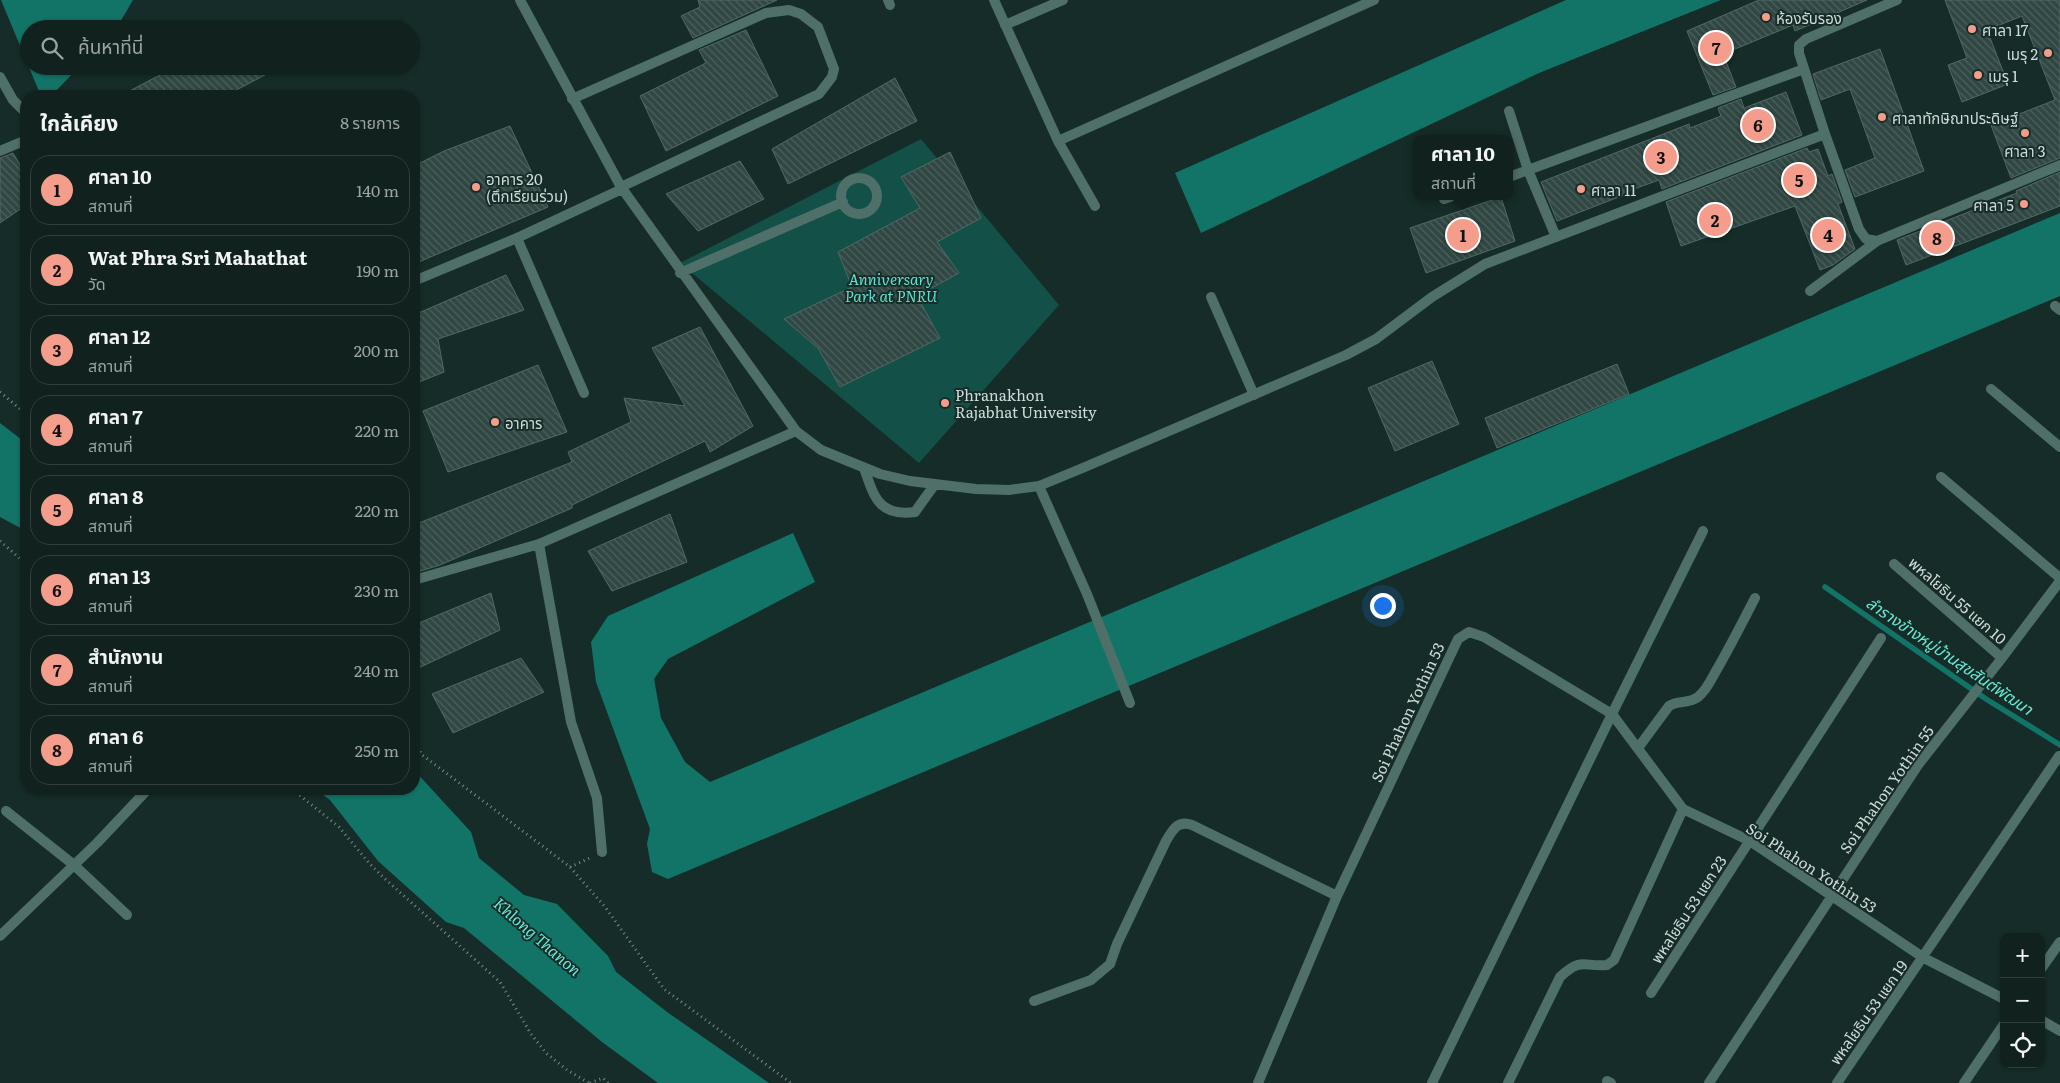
<!DOCTYPE html>
<html lang="th">
<head>
<meta charset="utf-8">
<style>
  body { margin:0; font-family:Literata,"Noto Sans Thai",serif; background:#1e2e2b; color:#f1f3f6 }
  .controls { position:absolute; right:15px; bottom:15px; display:grid; overflow:hidden; border-radius:10px; box-shadow:0 1px 4px #0004 }
  .controls button { width:45px; height:45px; display:grid; place-items:center; padding:0; border:0; border-bottom:1px solid #303e3c; background:#10211e; color:#f1f3f6; font:25px sans-serif }
  .you { position:absolute; left:1382px; top:605px; width:18px; height:18px; margin:-12px; border:4px solid #fff; border-radius:50%; background:#1a73e8; box-shadow:0 0 0 8px #1a73e833 }
  .badge { display:grid; place-items:center; width:32px; height:32px; border-radius:50%; background:#f49d8c; color:#111; font-size:16px; font-weight:700 }
  .pin { position:absolute; translate:-50% -50%; border:2px solid #fff; box-shadow:0 1px 5px #0006 }
  .popup { position:absolute; left:1413px; top:135px; width:100px; height:65px; box-sizing:border-box; display:grid; place-content:center; border-radius:10px; background:#10211e; filter:drop-shadow(0 1px 4px #0005); font-size:16px; white-space:nowrap; color:#9ca3a4 }
  .popup b { font-size:19px; color:#f1f3f6 }
  .popup::after { content:''; position:absolute; left:50%; top:100%; margin-left:-10px; border:10px solid transparent; border-top-color:#10211e }
  .list { margin:0; padding:0; list-style:none }
  h2 { display:flex; justify-content:space-between; align-items:center; height:65px; margin:0; padding:0 20px; font-size:21px }
  h2 small { font-size:16px; font-weight:400; color:#9ca3a4 }
  .list li { display:grid; grid-template-columns:32px 1fr auto; gap:15px; align-items:center; box-sizing:border-box; height:70px; margin:0 10px 10px; padding:0 10px; border:1px solid #303e3c; border-radius:20px }
  .list b { display:block; font-size:19px; white-space:nowrap }
  .list p { margin:0; font-size:16px; white-space:nowrap; color:#9ca3a4 }
  .list em { font-size:16px; font-style:normal; color:#9ca3a4 }
  .icon { flex:none; width:28px; height:28px; fill:none; stroke:currentColor; stroke-width:2; stroke-linecap:round; stroke-linejoin:round }
  .map { position:relative; flex:none; width:2060px; height:1083px; overflow:hidden }
  .search { position:absolute; background:#10211e; box-shadow:0 1px 4px #0004; left:20px; top:20px; width:400px; height:55px; display:flex; align-items:center; gap:12px; box-sizing:border-box; padding:0 18px; border-radius:28px; color:#9ca3a4; font-size:19px }
  .panel { position:absolute; background:#10211e; box-shadow:0 1px 4px #0004; left:20px; top:90px; width:400px; height:705px; border-radius:20px }
  .map>svg:first-child { display:block }
  .park { fill:#125048 }
  .water { fill:#127467 }
  .lines { fill:none; stroke-linecap:round; stroke-linejoin:round }
  .stream { stroke:#127467; stroke-width:5.5 }
  .building { fill:url(#building-back-hatch); stroke:#516964 }
  .path { stroke:#798b87; stroke-width:3; stroke-dasharray:1 4; stroke-linecap:butt }
  .lane { stroke:#4f6f69; stroke-width:10 }
  .street { stroke:#4f6f69; stroke-width:10 }
  .poi-dot { fill:#f49d8c; stroke:#162c28; stroke-width:2 }
  .labels { text-anchor:middle; dominant-baseline:central; stroke-width:4; stroke-linejoin:round; paint-order:stroke }
  .poi-label { font-size:15px; fill:#cedbd8; stroke:#162c28; text-anchor:start }
  .park-label { font-size:15px; font-style:italic; fill:#62e0cd; stroke:#162c28 }
  .street-label { font-size:15px; fill:#cedbd8; stroke:#162c28 }
  .water-label { font-size:16px; font-style:italic; fill:#6ae7d4; stroke:#162c28 }
</style>
</head>
<body>
<div class="map">
<svg width="2060" height="1083" viewBox="0 0 2060 1083">
  <defs>
    <pattern id="building-back-hatch" width="6" height="6" patternUnits="userSpaceOnUse" patternTransform="scale(1.25)"><rect width="6" height="6" fill="#304743"/><path d="M-1 5l2 2M0 0l6 6M5-1l2 2" fill="none" stroke="#4d615d"/></pattern>
  </defs>
  <rect width="100%" height="100%" fill="#162c28"/>
  <path class="park" d="M921 139 1059 305 919 463 680 263Z"/>
  <path class="water" d="M1 0H133L116 29H29V66H80L51 96H41Z
    M1566 0H1721L1539 73 1201 233 1175 173Z
    M2060 213V296L668 879 652 872 647 844 650 829 596 682 591 642 608 616 793 533 815 582 668 659 654 679 661 718 685 762 710 782Z
    M0 423 26 443V531L0 517Z
    M414 770 471 832 479 858 524 895 557 904 608 956 616 972 667 1012 769 1083H658L602 1042 464 928 446 922 378 861 330 800 315 789H414Z"/>
  <g class="lines">
    <path class="stream" d="M1825 587 1986 699 2060 745"/>
  </g>
  <path class="building" d="M698 0H777L693 38 681 16 700 7Z
    M1759 0H1867L1795 31 1793 25 1723 54 1736 87 1713 95 1687 31Z
    M1945 0H2060V158L2011 178 1991 125 2055 100 2022 16 1987 30 2008 84 1962 102 1948 65 1967 58Z
    M746 30 778 96 666 151 640 96 706 63 699 50Z
    M1880 49 1924 171 1855 197 1845 170 1875 158 1850 89 1821 100 1813 74Z
    M177 66H282L225 96H120Z
    M895 78 917 121 788 184 772 149Z
    M1786 92 1802 135 1662 189 1659 180 1623 193 1624 195 1557 221 1541 182 1689 124 1690 128 1721 116 1718 108 1741 99 1744 108Z
    M510 126 548 207 414 264V166L444 151Z
    M1807 148 1809 152 1818 149 1828 176 1832 174 1842 202 1838 204 1855 249 1833 265 1820 270 1795 206 1681 246 1666 202Z
    M950 152 981 218 937 242 959 273 917 296 940 338 840 387 818 348 784 319 852 287 838 252 920 208 901 177Z
    M13 153 26 175V205L0 223V158Z
    M740 161 764 199 698 231 666 194Z
    M2060 172V206L1906 265 1897 240 2017 193 2016 191Z
    M1501 197 1515 241 1426 273 1410 228Z
    M506 275 524 310 438 339 444 372 414 384V315Z
    M700 327 753 426 710 452 705 441 572 505V508L440 565 414 573V525L572 462 568 452 631 422 624 398 685 406 652 348Z
    M1432 361 1459 424 1395 451 1368 388Z
    M1617 364 1629 394 1497 448 1485 418Z
    M538 365 567 432 448 472 423 411Z
    M670 514 687 562 612 591 588 551Z
    M491 593 500 630 414 670V625Z
    M521 658 544 692 453 733 432 694Z"/>
  <g class="lines">
    <path class="path" d="M0 392 26 414
      M0 541 26 564
      M414 738 416 740 421 754 570 867 605 907 664 989 791 1083
      M292 789 339 827 369 863 384 878 500 982 531 1034 546 1053 567 1070 589 1083
      M570 867 592 857
      M590 1083 603 1078 608 1083"/>
    <path class="lane" d="M994 0 1058 141 1095 206
      M1005 25 1063 0
      M572 99 766 13 789 10 801 14 818 27 834 69 832 77 819 94 621 187
      M1509 111 1528 170 1509 177
      M1058 141 1374 0
      M0 151 26 140
      M1444 199 1453 196
      M1556 237 1528 170 1804 69
      M517 238 584 393
      M1810 291 1877 241
      M1211 297 1254 395
      M1039 486 1087 594 1130 703
      M1638 748 1669 706C1678 700 1689 704 1698 697 1706 691 1711 680 1716 671 1730 647 1742 623 1755 598
      M6 811 74 865 127 915
      M1607 1081 1611 1083
      M1432 1083 1612 714"/>
    <path class="street" d="M520 0 621 187 796 431 821 450 880 474 910 481 976 489 1009 490 1039 486 1085 467 1346 355 1376 339 1432 297 1485 264 1825 134
      M888 0 890 5
      M1897 0 1806 39 1799 45V53L1825 134 1859 229 1866 239 1877 241 2060 165
      M0 77 13 100 26 113
      M841 196a18 18 0 1 1 36 0a18 18 0 1 1-36 0Z
      M680 273 843 202
      M414 281 517 238 622 189
      M2055 306 2060 310
      M1991 389 2060 447
      M864 468C874 497 879 517 915 512L935 484
      M1941 477 2060 578
      M539 544 571 722 597 798 602 852
      M1894 564 2002 658
      M414 580 539 544 796 431
      M1612 714 1703 531
      M0 936 97 843 148 789
      M2041 969 2060 942
      M1651 993 1881 638
      M1034 1001 1091 980 1110 964 1117 944 1166 841C1173 829 1178 820 1192 825L1337 896
      M2041 1020 2060 1031
      M1258 1083 1337 896 1458 639 1469 632 1484 637 1612 714 1683 809 1750 841 1924 958 2004 999
      M1508 1083 1560 977C1582 957 1582 967 1607 965L1614 960 1683 809
      M1709 1083 1918 765 2002 658 2060 581
      M1837 1083 2059 756
      M1964 1083 2004 1024"/>
  </g>
  <g class="poi-dot">
    <circle cx="1766" cy="17" r="5"/>
    <circle cx="1972" cy="29" r="5"/>
    <circle cx="2048" cy="53" r="5"/>
    <circle cx="1978" cy="75" r="5"/>
    <circle cx="1882" cy="117" r="5"/>
    <circle cx="2025" cy="133" r="5"/>
    <circle cx="476" cy="187" r="5"/>
    <circle cx="1581" cy="189" r="5"/>
    <circle cx="2024" cy="204" r="5"/>
    <circle cx="945" cy="403" r="5"/>
    <circle cx="495" cy="422" r="5"/>
  </g>
  <g class="labels">
    <g class="poi-label">
      <text x="1776" y="17">ห้องรับรอง</text>
      <text x="1982" y="29">ศาลา 17</text>
      <text x="2038" y="53" text-anchor="end">เมรุ 2</text>
      <text x="1988" y="75">เมรุ 1</text>
      <text x="1892" y="117">ศาลาทักษิณาประดิษฐ์</text>
      <text x="2025" y="150" text-anchor="middle">ศาลา 3</text>
      <text x="486" y="178">อาคาร 20<tspan x="486" dy="17">(ตึกเรียนร่วม)</tspan></text>
      <text x="1591" y="189">ศาลา 11</text>
      <text x="2014" y="204" text-anchor="end">ศาลา 5</text>
      <text x="955" y="394">Phranakhon<tspan x="955" dy="17">Rajabhat University</tspan></text>
      <text x="505" y="422">อาคาร</text>
    </g>
    <g class="park-label">
      <text x="891" y="278">Anniversary<tspan x="891" dy="17">Park at PNRU</tspan></text>
    </g>
    <g class="street-label">
      <text transform="translate(1958 600) rotate(41)">พหลโยธิน 55 แยก 10</text>
      <text transform="translate(1407 712) rotate(-65)">Soi Phahon Yothin 53</text>
      <text transform="translate(1886 789) rotate(-55)">Soi Phahon Yothin 55</text>
      <text transform="translate(1812 867) rotate(33)">Soi Phahon Yothin 53</text>
      <text transform="translate(1688 909) rotate(-57)">พหลโยธิน 53 แยก 23</text>
      <text transform="translate(1868 1012) rotate(-55)">พหลโยธิน 53 แยก 19</text>
    </g>
    <g class="water-label">
      <text transform="translate(1950 655) rotate(34)">ลำรางข้างหมู่บ้านสุขสันต์พัฒนา</text>
      <text transform="translate(538 936) rotate(41)">Khlong Thanon</text>
    </g>
  </g>
</svg>
<div class="controls">
<button>+</button>
<button>−</button>
<button><svg class="icon" aria-label="locate" viewBox="0 0 24 24"><circle cx="12" cy="12" r="6"/><path d="M12 2v4M12 18v4M2 12h4M18 12h4"/></svg></button>
</div>
<div class="you"></div>
<div class="pin badge" style="left:1463px;top:235px">1</div>
<div class="popup"><b>ศาลา 10</b>สถานที่</div>
<div class="pin badge" style="left:1715px;top:220px">2</div>
<div class="pin badge" style="left:1661px;top:157px">3</div>
<div class="pin badge" style="left:1828px;top:235px">4</div>
<div class="pin badge" style="left:1799px;top:180px">5</div>
<div class="pin badge" style="left:1758px;top:125px">6</div>
<div class="pin badge" style="left:1716px;top:48px">7</div>
<div class="pin badge" style="left:1937px;top:238px">8</div>
<div class="search"><svg class="icon" aria-label="search" viewBox="0 0 24 24"><circle cx="10" cy="10" r="6"/><path d="M15 15l6 6"/></svg>ค้นหาที่นี่</div>
<section class="panel">
<h2>ใกล้เคียง<small>8 รายการ</small></h2>
<ul class="list">
<li><span class="badge">1</span><div><b>ศาลา 10</b><p>สถานที่</p></div><em>140 m</em></li>
<li><span class="badge">2</span><div><b>Wat Phra Sri Mahathat</b><p>วัด</p></div><em>190 m</em></li>
<li><span class="badge">3</span><div><b>ศาลา 12</b><p>สถานที่</p></div><em>200 m</em></li>
<li><span class="badge">4</span><div><b>ศาลา 7</b><p>สถานที่</p></div><em>220 m</em></li>
<li><span class="badge">5</span><div><b>ศาลา 8</b><p>สถานที่</p></div><em>220 m</em></li>
<li><span class="badge">6</span><div><b>ศาลา 13</b><p>สถานที่</p></div><em>230 m</em></li>
<li><span class="badge">7</span><div><b>สำนักงาน</b><p>สถานที่</p></div><em>240 m</em></li>
<li><span class="badge">8</span><div><b>ศาลา 6</b><p>สถานที่</p></div><em>250 m</em></li>
</ul>
</section>
</div>
</body>
</html>
